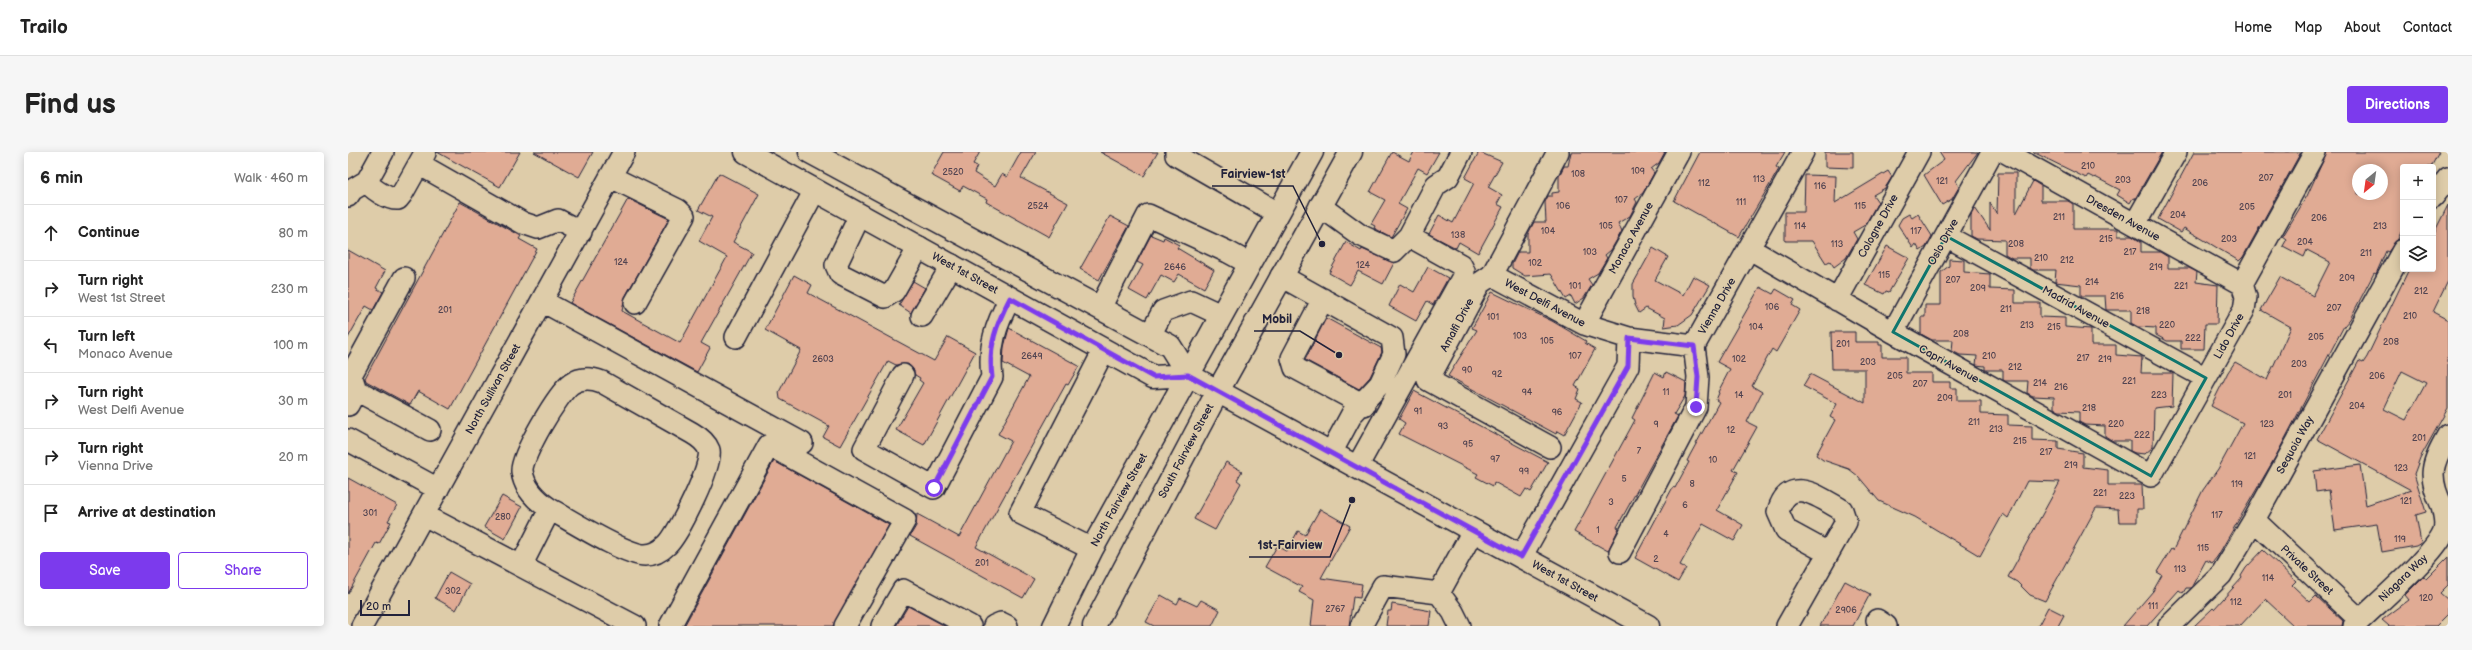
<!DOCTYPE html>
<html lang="en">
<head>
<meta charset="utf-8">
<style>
  body { margin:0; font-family:"Balsamiq Sans",sans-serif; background:#f6f6f6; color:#222 }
  .controls { position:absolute; right:12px; top:12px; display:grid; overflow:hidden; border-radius:4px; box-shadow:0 2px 10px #0003 }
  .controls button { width:36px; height:36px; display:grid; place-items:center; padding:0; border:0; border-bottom:1px solid #e0e0e0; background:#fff; color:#222; font:20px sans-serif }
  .compass { position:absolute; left:2004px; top:12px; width:36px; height:36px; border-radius:50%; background:#fff; box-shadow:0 2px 10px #0003; rotate:209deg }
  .scale { position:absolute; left:12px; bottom:10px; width:50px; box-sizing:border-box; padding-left:4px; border:2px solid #22223b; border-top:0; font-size:11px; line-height:14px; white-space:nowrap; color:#22223b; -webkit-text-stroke:3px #decca9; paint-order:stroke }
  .stop { position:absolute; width:12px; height:12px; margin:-9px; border:3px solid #7c3aed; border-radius:50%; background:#fff }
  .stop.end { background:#7c3aed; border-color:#fff; box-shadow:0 1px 4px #0008 }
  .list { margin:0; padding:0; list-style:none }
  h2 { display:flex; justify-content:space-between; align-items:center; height:52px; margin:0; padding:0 16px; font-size:17px }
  h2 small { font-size:13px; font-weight:400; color:#767676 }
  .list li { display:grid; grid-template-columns:26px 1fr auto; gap:12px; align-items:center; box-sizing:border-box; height:56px; padding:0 16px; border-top:1px solid #e0e0e0 }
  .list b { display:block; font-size:15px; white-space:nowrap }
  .list p { margin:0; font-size:13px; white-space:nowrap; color:#767676 }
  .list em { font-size:13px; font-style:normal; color:#767676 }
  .actions { display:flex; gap:8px; padding:12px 16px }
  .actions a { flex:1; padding:9px 0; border:1px solid #7c3aed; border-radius:4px; text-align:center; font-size:14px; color:#7c3aed }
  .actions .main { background:#7c3aed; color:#fff }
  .icon { flex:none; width:22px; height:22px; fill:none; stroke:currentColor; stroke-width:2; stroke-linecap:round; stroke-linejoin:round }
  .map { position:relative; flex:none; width:2100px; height:474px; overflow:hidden; border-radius:4px }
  header { display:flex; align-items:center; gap:24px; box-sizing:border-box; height:56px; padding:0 20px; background:#fff; border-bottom:1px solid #e0e0e0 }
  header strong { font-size:19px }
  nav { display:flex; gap:22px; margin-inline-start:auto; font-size:14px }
  .intro { display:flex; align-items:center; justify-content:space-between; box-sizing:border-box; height:96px; padding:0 24px }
  h1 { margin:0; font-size:28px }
  .button { padding:10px 18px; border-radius:4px; background:#7c3aed; color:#fff; font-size:14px; font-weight:700 }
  main { display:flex; gap:24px; padding:0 24px }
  aside { flex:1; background:#fff; border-radius:4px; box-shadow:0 2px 10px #0003 }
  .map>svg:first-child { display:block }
  .building { fill:#e0ab94; stroke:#22223b; fill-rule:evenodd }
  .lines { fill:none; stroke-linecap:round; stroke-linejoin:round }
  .minor-casing { stroke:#22223b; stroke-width:24 }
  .major-casing { stroke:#22223b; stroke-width:25 }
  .minor { stroke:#decca9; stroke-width:21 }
  .major { stroke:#decca9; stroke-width:22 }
  .route { stroke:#7c3aed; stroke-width:5 }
  .marked { fill:none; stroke:#0f766e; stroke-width:3; stroke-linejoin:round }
  .labels { text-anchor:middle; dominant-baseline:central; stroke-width:3; stroke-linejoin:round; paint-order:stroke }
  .number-label { font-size:9px; fill:#524451 }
  .street-label { font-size:11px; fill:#22223b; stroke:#decca9 }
  .leader { fill:none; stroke:#22223b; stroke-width:1.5 }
  .callout-dot { fill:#22223b; stroke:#decca9; stroke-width:1.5 }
  .callout-label { font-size:12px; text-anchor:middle; font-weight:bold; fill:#22223b; stroke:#decca9; stroke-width:3; stroke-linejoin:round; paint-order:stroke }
</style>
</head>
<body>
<header>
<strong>Trailo</strong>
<nav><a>Home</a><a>Map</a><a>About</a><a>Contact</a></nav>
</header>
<div class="intro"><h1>Find us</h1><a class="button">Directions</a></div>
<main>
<aside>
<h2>6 min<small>Walk · 460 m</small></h2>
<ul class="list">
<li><svg class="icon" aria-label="ahead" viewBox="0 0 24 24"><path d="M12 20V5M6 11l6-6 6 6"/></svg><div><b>Continue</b></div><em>80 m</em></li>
<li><svg class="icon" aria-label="right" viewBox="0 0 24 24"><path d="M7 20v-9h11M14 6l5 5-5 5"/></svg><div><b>Turn right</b><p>West 1st Street</p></div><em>230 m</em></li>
<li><svg class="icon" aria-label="left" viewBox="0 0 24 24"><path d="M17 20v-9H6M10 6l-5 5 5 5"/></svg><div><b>Turn left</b><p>Monaco Avenue</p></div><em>100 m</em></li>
<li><svg class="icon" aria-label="right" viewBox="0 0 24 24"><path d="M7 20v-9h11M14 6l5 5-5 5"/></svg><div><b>Turn right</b><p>West Delfi Avenue</p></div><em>30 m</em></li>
<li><svg class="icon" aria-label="right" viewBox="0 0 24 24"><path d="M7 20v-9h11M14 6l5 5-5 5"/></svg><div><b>Turn right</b><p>Vienna Drive</p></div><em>20 m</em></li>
<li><svg class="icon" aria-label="arrive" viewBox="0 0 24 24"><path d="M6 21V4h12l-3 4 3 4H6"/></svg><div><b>Arrive at destination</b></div></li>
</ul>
<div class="actions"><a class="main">Save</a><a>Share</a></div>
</aside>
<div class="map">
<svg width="2100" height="474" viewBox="0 0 2100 474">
  <rect width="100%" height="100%" fill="#decca9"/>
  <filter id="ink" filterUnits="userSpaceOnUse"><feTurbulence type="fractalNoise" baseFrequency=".025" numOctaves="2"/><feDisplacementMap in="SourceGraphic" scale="8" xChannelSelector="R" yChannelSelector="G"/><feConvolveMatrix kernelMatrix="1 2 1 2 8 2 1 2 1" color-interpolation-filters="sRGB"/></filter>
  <g filter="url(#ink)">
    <path class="building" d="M89 0H172L152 35Z
      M186 0H245L231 25Z
      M596 0H632L625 12 629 14 626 21 647 34 654 22 659 25 673 0H688L673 26 720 51 701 85 638 50 639 47 615 34 612 39 583 23Z
      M752 0H810L796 24Z
      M1044 0 1061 9 1066 0H1091L1079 21 1070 16 1050 52 1059 57 1043 85 1026 76 1027 74 1023 72 1037 48 1022 40Z
      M1131 0 1154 10 1140 35 1154 43 1149 52 1155 55 1130 101 1111 90 1108 96 1081 82 1091 63 1105 71 1126 31 1117 26Z
      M1223 0H1317L1311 11 1303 17 1306 21 1295 41 1287 47 1289 50 1282 64 1270 71 1274 79 1263 98 1257 103 1259 106 1250 121 1240 127 1244 133 1236 146 1227 152 1223 144 1218 147 1203 122 1177 124 1164 116V112L1170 100H1180V82L1186 70H1198L1197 50 1200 44H1204V41L1211 40V24L1216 14H1220Z
      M1352 0H1437L1428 15 1431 17 1391 85 1326 49Z
      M1477 0H1505V16L1477 15Z
      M1591 0H1630L1608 29 1611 35 1604 47 1594 53 1576 23 1596 8Z
      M1685 0H1814L1787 47 1785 46 1782 51 1769 43 1772 38 1747 25 1746 26 1740 23 1738 26Z
      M1846 0H1953L1895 105 1891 109 1836 76 1833 80 1810 67Z
      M1979 0H2091L2083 15H2055V76L2050 87 2040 100 2038 99 2028 122 2026 121 2002 167 1996 174 1928 304 1869 405 1864 411 1858 408 1843 436H1838L1835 441 1831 438 1799 474H1775L1805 439 1814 423 1809 420 1823 397 1825 398 1855 338 1870 317 1895 271 1863 254 1880 220 1887 210 1919 228 1943 175 1913 158 1932 125 1965 144 1982 110 1959 98 1956 105 1935 94 1939 87 1935 84 1959 44ZM2010 18H2034V42H2010Z
      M1540 19 1544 25 1537 36 1525 43 1530 50 1517 73 1505 80 1509 87 1498 106 1486 115 1482 109 1478 111 1464 89H1437V60H1456L1457 23 1488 24 1487 51Z
      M371 21 411 42 385 90 404 100 353 191 362 196 349 220 222 151 280 47 321 67 277 145 274 159 332 191 379 105 351 89 364 65 350 58Z
      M1650 21H1668V62L1685 29 1693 34V49H1720L1725 52V77H1770V84H1784L1793 90V100H1812L1820 105V116H1841L1849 120 1848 130 1870 133 1869 172H1857L1856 197H1833V189H1819L1808 183V176L1790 175 1783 171V158H1758L1757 144H1733V133L1707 130 1708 118H1685L1682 116V106H1664L1657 102V88L1629 87 1623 84V63L1627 56 1642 78V51L1649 62Z
      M112 50 173 84 171 87 189 97 102 257 70 239 62 253 18 229 17 226Z
      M2100 53V129L2085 160 2100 168V256L2072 306 2066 322 2078 360 2068 363 2073 391 2068 394 2034 400 2029 372 1987 378 1981 338 1968 340 1966 319 2012 313 2018 353 2063 338 1969 287 2011 209 2015 211 2019 205 2061 117H2085V83ZM2054 219 2078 231 2058 268 2036 257Z
      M1561 62 1564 66 1570 62 1584 84 1578 95 1572 99 1568 92 1565 96 1550 73 1554 66Z
      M762 64 781 74 751 128 732 117Z
      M803 83 815 88 816 85 831 93 829 96 866 118 856 136 831 122 826 130 813 123 799 148 781 138 795 113 789 110Z
      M998 90 1013 99 1014 97 1046 111 1035 132 1010 119 1002 133 981 121Z
      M1539 94 1561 106 1541 140 1538 139 1536 142 1517 133Z
      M1305 96 1320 105 1307 128 1335 143 1345 124 1362 133 1344 163 1330 173 1316 175 1317 166 1298 156 1291 161 1287 153 1285 145V132Z
      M0 98 37 119 28 136 35 140 25 158 18 154 0 186Z
      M1601 107 1616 108V120L1642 122V137L1667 138V151H1692V165L1717 166V175L1743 177V193H1768V203L1794 205 1793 221H1825L1824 254 1806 256 1805 295 1797 302 1787 301 1782 299V289H1765L1757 284V274L1737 273 1731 270V260L1711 259 1706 256V245L1685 244 1679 241 1680 229H1657L1655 228V218H1637V214L1628 213 1629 204 1612 203 1604 199 1605 188H1584L1573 182V165H1577V153H1593V120L1601 114Z
      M1080 115 1100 126 1085 153 1079 149 1068 169 1041 154 1052 132 1066 140Z
      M446 123 464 133 460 141 586 209 600 185 627 200 576 293 548 278 575 231 571 228 572 226 567 223 565 217 560 212 548 213 540 209 492 294 475 285 481 274 432 247 431 240 453 198 417 178Z
      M565 129 577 136 563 161 551 153Z
      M1412 135 1425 142 1428 137 1447 148 1444 153 1452 158 1428 200 1424 197 1404 234 1414 240 1399 270 1409 275 1385 318 1390 320 1369 358 1395 373 1386 389 1355 372 1332 413 1338 416 1330 430 1287 406 1325 335 1327 336 1341 310 1339 309 1342 303 1371 250 1368 248 1371 241 1370 240 1382 217 1369 210Z
      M1144 140 1204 169 1238 189 1237 191 1247 197 1227 234 1232 237 1228 247 1234 250 1216 283 1209 279 1208 282 1100 224 1129 178 1124 176Z
      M978 166 1033 196 1034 200 1022 225 1011 237 957 208Z
      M661 176 731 214 720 233 718 232 628 395 686 427 675 446 562 384 568 374 569 362 611 385 663 289 650 282 681 225 655 211 656 195Z
      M1483 180H1507V190H1531V193H1534V205H1558V221H1584V230H1602V236H1609V249H1633V262L1660 263V273L1684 274V288L1710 289V297L1735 301V315L1760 318V333H1794L1795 357H1789V370H1771L1770 357 1748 356 1697 449 1682 443 1669 430 1660 425 1712 330 1679 329 1660 366 1655 362 1632 404 1567 365 1531 349 1510 324 1501 317 1475 308 1468 303 1487 268 1482 265 1489 252 1455 234 1462 222 1517 251V217H1484Z
      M1307 220 1316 225 1318 220 1338 230 1337 244 1326 262 1330 264 1269 375 1271 376 1260 399 1226 380 1287 268 1284 266Z
      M1066 239 1200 310 1183 340 1178 337 1173 345 1146 330 1145 334 1128 325 1130 322 1051 282 1057 271 1051 267Z
      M426 309 541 373 485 474H336Z
      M878 310 894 319 889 328 893 331 867 378 846 367Z
      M0 326 49 353 40 369 43 370 31 392 28 391 0 442Z
      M154 344 174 355 157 387 136 375Z
      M972 357 1002 374 973 426 1014 432 1012 446 1005 445 1001 474H963L966 448 951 440 954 435 917 415 929 394 939 399 950 379 957 383Z
      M1915 398 1948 429 1944 433 1962 450 1968 444 1995 469 1994 474H1946L1917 447 1892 474H1846L1865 456 1866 457 1894 426 1893 424 1898 416Z
      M2100 405V433L2092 441 2100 448V462L2088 474H2041L2034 468 2061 448 2057 443 2076 424 2078 427Z
      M101 420 122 432 108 458 87 446Z
      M1497 429 1522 442 1505 474H1472Z
      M813 443 829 452 832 446 849 454 853 448 872 458 864 474H806L798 470Z
      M1044 452 1083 459 1081 474H1038L1040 459H1043Z
      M560 454 597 474H548Z
      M1700 455 1716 463 1710 474H1690Z"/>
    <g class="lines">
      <g class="minor-casing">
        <path id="minor" d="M35 0 19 29C23 37 41 48 50 47L54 42 77 1
          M828 0V3L929 61
          M1657 0 1894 132
          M71 12 175 71 190 76 210 68 233 80
          M263 25 330 58 336 64 287 151
          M0 44 4 38 19 29
          M2085 45 2100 26
          M972 54 1012 83 1046 99 1061 84 1088 33 1100 25 1113 0
          M512 63 488 113 492 122 537 145 546 139 571 95
          M1787 72 1828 0
          M1598 84 1858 226
          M1402 97 1545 180 1803 324 1896 158 1898 145 1894 132 1967 0
          M1144 123 1236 172 1281 186 1346 194
          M933 124 1044 186 1046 202 1032 232 1004 262 983 301
          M975 147 944 206 947 216 1016 253
          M1489 148 1571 0
          M194 149 454 291
          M752 156 800 63 880 100 902 112
          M574 164 604 113
          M1236 172 1331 0
          M1545 180 1644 0
          M802 183 815 159 843 149 873 163
          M388 185 467 38
          M555 223 516 297 586 336 644 225C640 194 648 173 662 146
          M8 238 82 278
          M0 253 8 238 3 223 56 126
          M0 288 90 337
          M1202 295 1080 228 1132 131 1144 123 1210 0
          M1009 315 1114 126 1116 119 1113 113 1061 84
          M2094 354C2079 324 2084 311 2100 283
          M76 363 287 474
          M1906 368 2012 468
          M744 397 672 361 756 198
          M1272 400 1348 255 1350 225 1346 194 1455 0
          M1173 405 1280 214 1281 186
          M173 414 202 357C222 368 277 403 297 403 306 403 313 399 319 393 330 383 366 311 361 298 358 290 351 285 344 281L254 230C244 226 233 225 223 232 210 241 173 304 174 319 176 336 188 348 202 357
          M1091 441 1125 379
          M1529 468 1538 474
          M14 474 276 0
          M322 474 421 293 557 368 497 474
          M534 474 555 438 622 474
          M646 474 653 471 659 474
          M1013 474 1035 434 1091 441 1105 460 1112 474
          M1439 474 1443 467 1498 370 1494 358C1471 345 1441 321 1430 360L1438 378 1480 401
          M1821 474 1873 423 1906 368 2055 98
          M2006 474C2026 454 2085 404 2095 381 2099 373 2096 363 2094 354L2100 356"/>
      </g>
      <g class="major-casing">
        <path id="major" d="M398 0 805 225 840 223
          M462 0 822 194 840 223 1300 474
          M706 474 744 397 964 0
          M746 474 870 239 1003 0"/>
      </g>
      <use href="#minor" class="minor"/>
      <use href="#major" class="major"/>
    </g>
  </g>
  <g class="lines" filter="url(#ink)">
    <path class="route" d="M586 336 644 225C640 194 648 173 662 146L805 225 840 223 1173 405 1280 214 1281 186 1346 194 1350 225 1348 255"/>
  </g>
  <path class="marked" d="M1598 84 1858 226 1803 324 1545 180Z"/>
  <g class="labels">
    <g class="number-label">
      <text x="1740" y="14">210</text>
      <text x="1290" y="19">109</text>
      <text x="605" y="20">2520</text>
      <text x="1230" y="22">108</text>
      <text x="1918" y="26">207</text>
      <text x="1411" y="27">113</text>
      <text x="1775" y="28">203</text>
      <text x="1594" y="29">121</text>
      <text x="1356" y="31">112</text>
      <text x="1852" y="31">206</text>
      <text x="1472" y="34">116</text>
      <text x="1273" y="48">107</text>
      <text x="1393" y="50">111</text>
      <text x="690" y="54">2524</text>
      <text x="1215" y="54">106</text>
      <text x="1512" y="54">115</text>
      <text x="1899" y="55">205</text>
      <text x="1830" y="63">204</text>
      <text x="1711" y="65">211</text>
      <text x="1971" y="66">206</text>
      <text x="1258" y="74">105</text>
      <text x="1452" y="74">114</text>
      <text x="2032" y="74">213</text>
      <text x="1200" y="79">104</text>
      <text x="1568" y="79">117</text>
      <text x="1110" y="83">138</text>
      <text x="1758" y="87">215</text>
      <text x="1881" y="87">203</text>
      <text x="1957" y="90">204</text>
      <text x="1489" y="92">113</text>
      <text x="1668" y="92">208</text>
      <text x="1242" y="100">103</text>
      <text x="1782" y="100">217</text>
      <text x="2018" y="101">211</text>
      <text x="1693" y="106">210</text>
      <text x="1719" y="108">212</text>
      <text x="273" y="110">124</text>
      <text x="1187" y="111">102</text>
      <text x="1015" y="113">124</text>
      <text x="827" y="115">2646</text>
      <text x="1808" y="115">219</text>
      <text x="1536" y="123">115</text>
      <text x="1999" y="126">209</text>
      <text x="1605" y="128">207</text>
      <text x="1744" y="130">214</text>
      <text x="1227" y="134">101</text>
      <text x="1833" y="134">221</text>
      <text x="1630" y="136">209</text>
      <text x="2073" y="139">212</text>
      <text x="1769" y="144">216</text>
      <text x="1424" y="155">106</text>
      <text x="1986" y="156">207</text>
      <text x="1658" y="157">211</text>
      <text x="97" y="158">201</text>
      <text x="1795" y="159">218</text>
      <text x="2062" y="164">210</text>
      <text x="1145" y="165">101</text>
      <text x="1679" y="173">213</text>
      <text x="1819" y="173">220</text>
      <text x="1408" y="175">104</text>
      <text x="1706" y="175">215</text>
      <text x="1613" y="182">208</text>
      <text x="1172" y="184">103</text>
      <text x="1968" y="185">205</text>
      <text x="1845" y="186">222</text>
      <text x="1199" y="189">105</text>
      <text x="2043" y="190">208</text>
      <text x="1495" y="192">201</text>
      <text x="684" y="204">2649</text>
      <text x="1227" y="204">107</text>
      <text x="1641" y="204">210</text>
      <text x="1735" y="206">217</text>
      <text x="475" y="207">2603</text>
      <text x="1391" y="207">102</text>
      <text x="1757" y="207">219</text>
      <text x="1520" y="210">203</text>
      <text x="1951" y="212">203</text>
      <text x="1667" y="215">212</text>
      <text x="1119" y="218">90</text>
      <text x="1149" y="222">92</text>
      <text x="1547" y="224">205</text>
      <text x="2029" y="224">206</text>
      <text x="1781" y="229">221</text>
      <text x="1692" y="231">214</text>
      <text x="1572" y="232">207</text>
      <text x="1713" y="235">216</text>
      <text x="1179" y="240">94</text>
      <text x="1318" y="240">11</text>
      <text x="1391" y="243">14</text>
      <text x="1811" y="243">223</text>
      <text x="1937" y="243">201</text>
      <text x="1597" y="246">209</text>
      <text x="2009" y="254">204</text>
      <text x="1741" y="256">218</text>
      <text x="1070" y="259">91</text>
      <text x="1209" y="260">96</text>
      <text x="1626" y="270">211</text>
      <text x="1308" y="272">9</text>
      <text x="1768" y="272">220</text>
      <text x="1919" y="272">123</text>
      <text x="1095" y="274">93</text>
      <text x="1648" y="277">213</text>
      <text x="1383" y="278">12</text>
      <text x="1794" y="283">222</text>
      <text x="2071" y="286">201</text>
      <text x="1672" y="289">215</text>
      <text x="1120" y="292">95</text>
      <text x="1291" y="299">7</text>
      <text x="1698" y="300">217</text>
      <text x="1902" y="304">121</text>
      <text x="1147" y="307">97</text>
      <text x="1365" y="308">10</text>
      <text x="1723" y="313">219</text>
      <text x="2053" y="316">123</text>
      <text x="1176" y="319">99</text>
      <text x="1276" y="327">5</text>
      <text x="1344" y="332">8</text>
      <text x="1889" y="332">119</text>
      <text x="1752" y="341">221</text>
      <text x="1779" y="344">223</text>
      <text x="2058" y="349">121</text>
      <text x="1263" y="350">3</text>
      <text x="1337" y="353">6</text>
      <text x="22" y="361">301</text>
      <text x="1869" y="363">117</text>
      <text x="155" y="365">280</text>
      <text x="1250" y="378">1</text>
      <text x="1318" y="382">4</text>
      <text x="2052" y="387">119</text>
      <text x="1855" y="396">115</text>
      <text x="1308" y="407">2</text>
      <text x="634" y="411">201</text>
      <text x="1832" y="417">113</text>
      <text x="1920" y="426">114</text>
      <text x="105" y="439">302</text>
      <text x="2078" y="446">120</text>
      <text x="1888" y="450">112</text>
      <text x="1805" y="454">111</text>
      <text x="987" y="457">2767</text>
      <text x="1498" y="458">2906</text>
    </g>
    <g class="street-label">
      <text transform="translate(1775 66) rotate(29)">Dresden Avenue</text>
      <text transform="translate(1530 74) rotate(-61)">Cologne Drive</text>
      <text transform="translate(1283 86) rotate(-61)">Monaco Avenue</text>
      <text transform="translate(1595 90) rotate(-61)">Oslo Drive</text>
      <text transform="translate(617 121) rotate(29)">West 1st Street</text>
      <text transform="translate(1197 151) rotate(28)">West Delfi Avenue</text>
      <text transform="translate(1369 154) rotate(-60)">Vienna Drive</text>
      <text transform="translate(1728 155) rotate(29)">Madrid Avenue</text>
      <text transform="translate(1109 173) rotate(-62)">Amalfi Drive</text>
      <text transform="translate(1881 184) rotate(-61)">Lido Drive</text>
      <text transform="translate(1601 212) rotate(29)">Capri Avenue</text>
      <text transform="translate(145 237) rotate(-61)">North Sullivan Street</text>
      <text transform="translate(1947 293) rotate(-61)">Sequoia Way</text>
      <text transform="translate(838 299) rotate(-62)">South Fairview Street</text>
      <text transform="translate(771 348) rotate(-61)">North Fairview Street</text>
      <text transform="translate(1959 418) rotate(43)">Private Street</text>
      <text transform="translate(2055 426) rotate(-44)">Niagara Way</text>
      <text transform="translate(1217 429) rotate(29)">West 1st Street</text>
    </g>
  </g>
  <path class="leader" d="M974 92L945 34H864M991 203L952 179H906M1004 348L982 405H901"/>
  <g class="callout-dot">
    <circle cx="974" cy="92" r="4"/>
    <circle cx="991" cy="203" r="4"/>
    <circle cx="1004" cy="348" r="4"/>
  </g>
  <g class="callout-label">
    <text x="905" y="26">Fairview-1st</text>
    <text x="929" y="171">Mobil</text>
    <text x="942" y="397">1st-Fairview</text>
  </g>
</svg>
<div class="controls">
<button>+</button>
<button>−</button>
<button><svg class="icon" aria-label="layers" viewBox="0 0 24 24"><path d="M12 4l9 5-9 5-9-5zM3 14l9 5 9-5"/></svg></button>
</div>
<svg class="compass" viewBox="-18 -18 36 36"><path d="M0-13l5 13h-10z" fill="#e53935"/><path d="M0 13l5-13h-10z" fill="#767676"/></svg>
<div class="scale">20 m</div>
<div class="stop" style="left:586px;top:336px"></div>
<div class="stop end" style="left:1348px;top:255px"></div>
</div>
</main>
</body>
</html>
